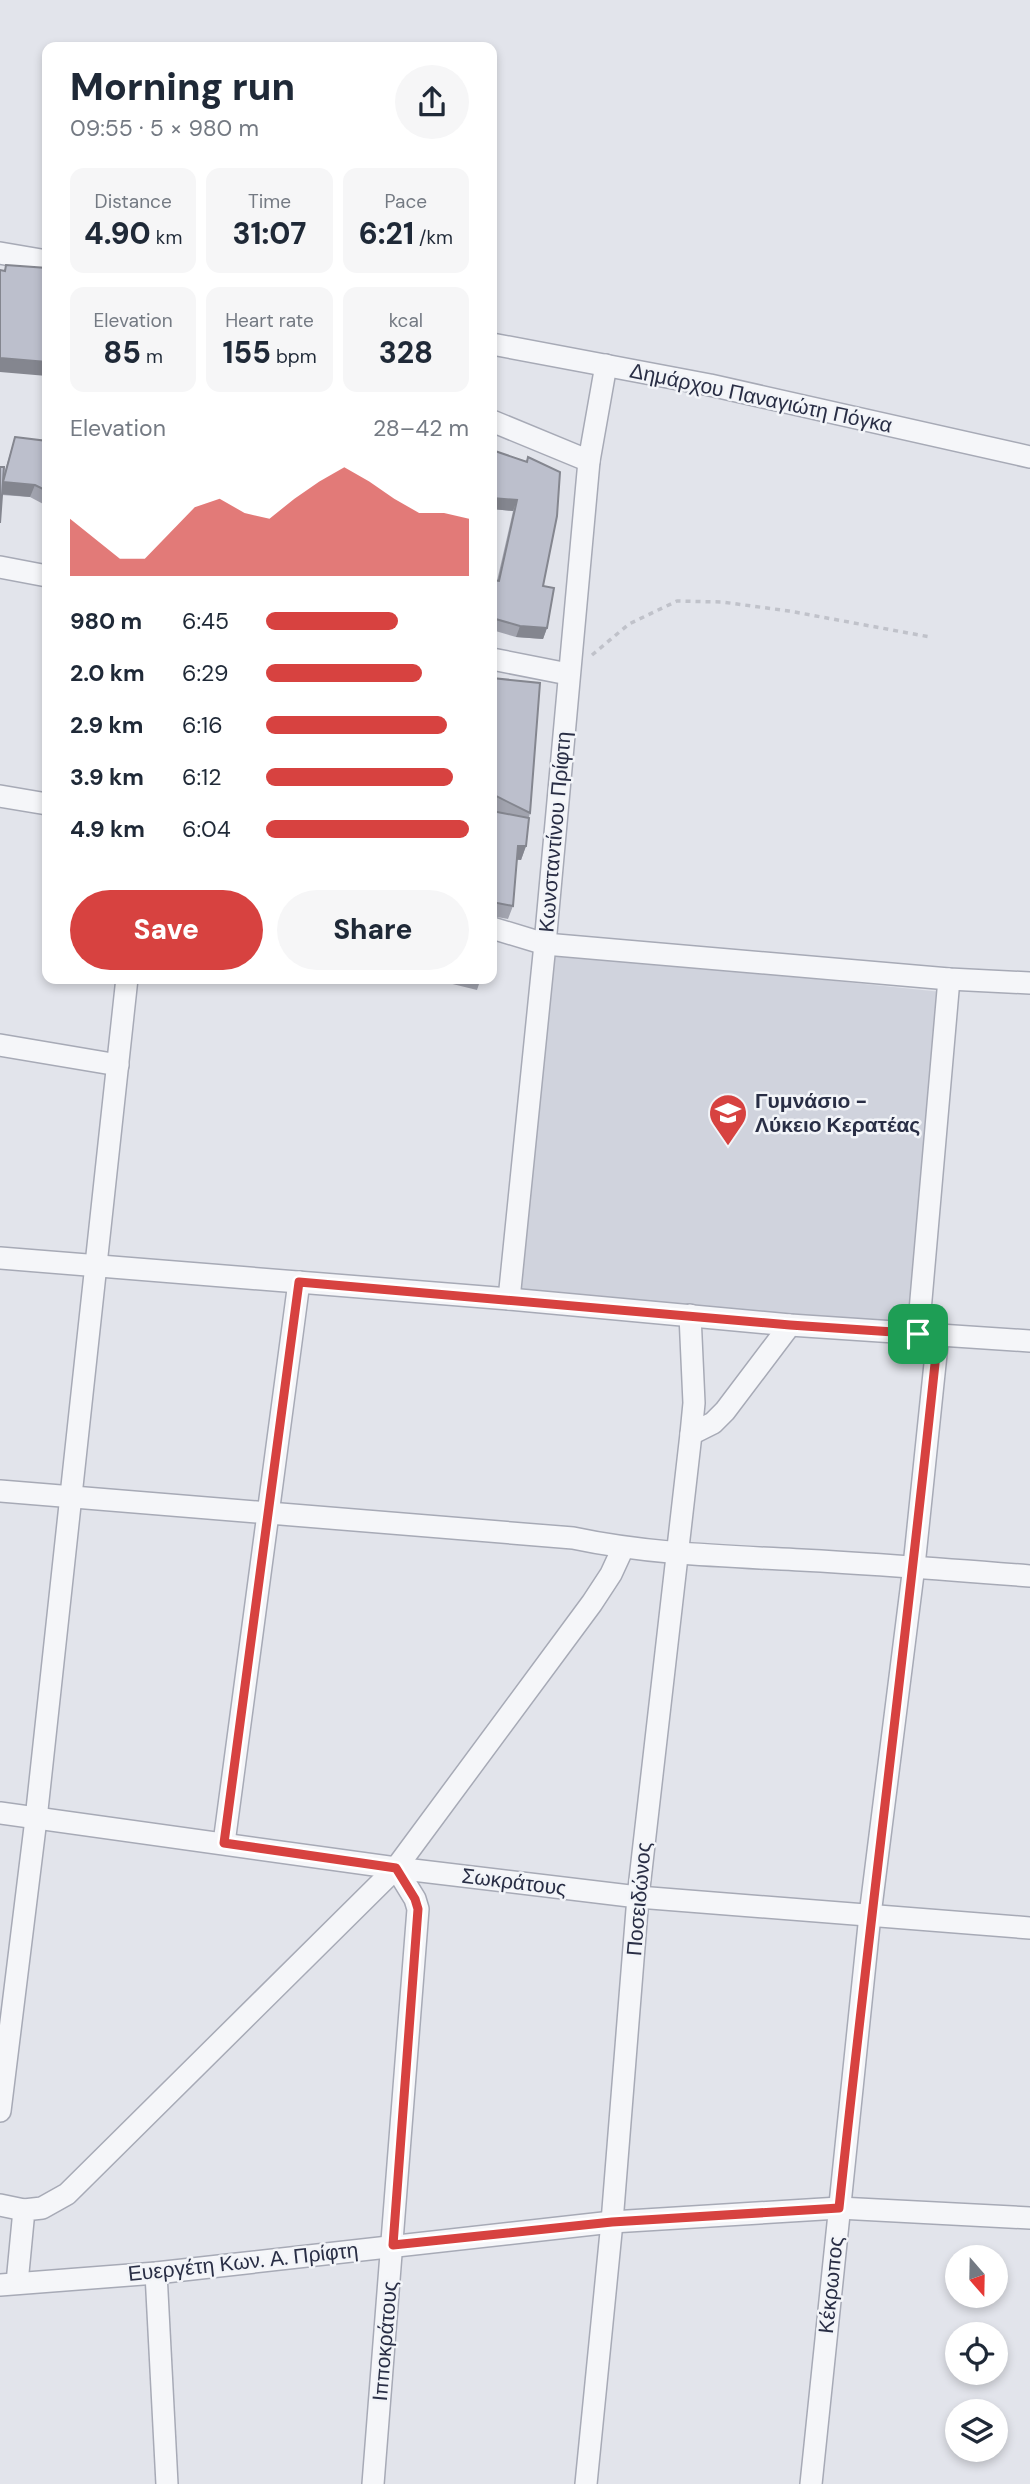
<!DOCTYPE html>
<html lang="en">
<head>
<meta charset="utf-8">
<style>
  :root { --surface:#fff; --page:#f6f6f7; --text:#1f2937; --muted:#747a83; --accent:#d74240 }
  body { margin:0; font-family:"DM Sans",sans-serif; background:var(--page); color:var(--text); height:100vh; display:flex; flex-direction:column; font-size:26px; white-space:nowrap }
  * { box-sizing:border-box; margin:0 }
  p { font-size:23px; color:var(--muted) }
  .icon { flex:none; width:38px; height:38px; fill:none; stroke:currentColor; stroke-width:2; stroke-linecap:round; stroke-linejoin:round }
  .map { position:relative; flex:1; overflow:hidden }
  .details { position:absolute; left:42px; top:42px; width:455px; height:942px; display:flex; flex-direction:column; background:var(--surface); border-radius:14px; box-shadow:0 4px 10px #0003 }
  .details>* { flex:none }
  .needle { width:46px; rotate:160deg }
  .buttons { position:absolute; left:945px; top:2245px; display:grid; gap:14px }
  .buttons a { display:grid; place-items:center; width:63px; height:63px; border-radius:50%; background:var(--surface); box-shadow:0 4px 10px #0003; font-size:35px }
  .pin { position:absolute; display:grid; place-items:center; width:60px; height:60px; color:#fff; margin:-30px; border-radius:14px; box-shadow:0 4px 10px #0006 }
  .round { display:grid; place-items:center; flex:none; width:74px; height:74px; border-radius:37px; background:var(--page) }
  .overview { display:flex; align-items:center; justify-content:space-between; height:119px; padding:0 28px }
  h1 { font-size:38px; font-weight:800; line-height:52px }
  .metrics { display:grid; grid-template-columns:repeat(3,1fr); gap:10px; height:119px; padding:7px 28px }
  .metrics div { display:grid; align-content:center; border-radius:14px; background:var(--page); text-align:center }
  .metrics b { font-size:30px; font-weight:800 }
  .metrics small { font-size:19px; font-weight:400 }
  .metrics p { font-size:19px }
  .chart { height:196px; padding:14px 28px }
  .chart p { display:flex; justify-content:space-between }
  .chart svg { width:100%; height:126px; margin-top:7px; fill:var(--accent); opacity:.7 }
  .action { display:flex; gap:14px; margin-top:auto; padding:14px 28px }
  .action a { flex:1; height:80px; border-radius:42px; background:var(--accent); color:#fff; font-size:28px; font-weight:800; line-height:80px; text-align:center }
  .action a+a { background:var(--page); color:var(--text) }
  ul { padding:0 28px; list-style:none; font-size:23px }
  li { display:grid; grid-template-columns:112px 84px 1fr; align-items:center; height:52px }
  li i { height:18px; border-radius:9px; background:var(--accent) }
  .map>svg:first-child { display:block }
</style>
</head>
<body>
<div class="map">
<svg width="1030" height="2484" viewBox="0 0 1030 2484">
  <rect width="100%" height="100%" fill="#e2e4eb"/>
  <!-- built -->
  <polygon fill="#d0d3dd" points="543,951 942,992 916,1331 513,1303"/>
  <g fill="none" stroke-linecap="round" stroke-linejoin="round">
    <defs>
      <g id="street">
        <polyline points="0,253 47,261"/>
        <polyline points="492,344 710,385 1030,457"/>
        <polyline points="492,421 589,461"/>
        <polyline points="0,567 47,576"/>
        <polyline points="492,659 568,674"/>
        <polyline points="0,796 47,804"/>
        <polyline points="492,928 545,944 949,979 1030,983"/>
        <polyline points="0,1045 118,1065"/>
        <polyline points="0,1258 509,1299 790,1325 1030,1341"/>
        <polyline points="509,1299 545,944 589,461 606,365"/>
        <polyline points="918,1334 949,979"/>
        <polyline points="691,1434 713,1423 725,1411 790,1325"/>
        <path d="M0,1491L573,1538C648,1554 724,1556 801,1560C877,1564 954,1570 1030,1576"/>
        <polyline points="0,1813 396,1868 638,1897 1030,1928"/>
        <polyline points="224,1843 299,1282"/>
        <polyline points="0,2111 36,1819 127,978"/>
        <polyline points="0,2205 24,2210"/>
        <polyline points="156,2273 167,2484"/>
        <polyline points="17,2283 24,2210 42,2208 67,2194 396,1868 592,1603 611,1574 623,1548"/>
        <polyline points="0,2285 156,2273 612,2222 839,2208 1030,2218"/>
        <polyline points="373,2484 418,1909 415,1899 396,1868"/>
        <polyline points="586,2484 612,2222 638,1897 691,1434 694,1403 690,1315"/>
        <polyline points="811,2484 870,1915 914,1566 938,1335"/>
      </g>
    </defs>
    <!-- street casing -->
    <use href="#street" stroke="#a7aab6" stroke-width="24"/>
    <!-- path -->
    <polyline stroke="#c0c2ca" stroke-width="3.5" stroke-dasharray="5 5" stroke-linecap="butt" points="592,655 629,624 677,601 722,602 789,611 930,637"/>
    <!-- street -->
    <use href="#street" stroke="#f5f6f9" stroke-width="21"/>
  </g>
  <!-- wall -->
  <g fill="#a2a4af">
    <polygon points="15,437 47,441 47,506 30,497 2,495 3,477"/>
    <polygon points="492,450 526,461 528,457 547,628 543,639 516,637 492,630 492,580 497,581 513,511 492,509"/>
    <polygon points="492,678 530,813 529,817 526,846 521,860 517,860 513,906 508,919 492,916"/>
    <polygon points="428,978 481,978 477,990"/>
  </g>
  <!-- shaded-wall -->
  <g fill="#84868f">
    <polygon points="0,358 47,362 47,376 0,372"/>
    <polygon points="3,482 35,485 30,497 0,494"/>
    <polygon points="492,498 517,500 513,511 492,509"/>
    <polygon points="520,626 547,628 543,639 516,637"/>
    <polygon points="518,846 526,846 521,860 513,859"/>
  </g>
  <!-- building -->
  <g fill="#bcbfcc" stroke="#84868f" stroke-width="2">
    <polygon points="6,265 47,268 47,362 0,358 0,270 5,271"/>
    <polygon points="15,437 47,441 47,491 35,485 3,482"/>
    <polygon points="492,450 527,462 528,457 560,472 557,516 543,586 554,588 547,628 520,626 492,618 492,580 499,581 517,500 492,498"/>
    <polygon points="0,467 4,467 0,523"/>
    <polygon points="492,678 540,683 530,813 492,794"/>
    <polygon points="492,811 529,818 526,846 518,846 513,906 492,902"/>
  </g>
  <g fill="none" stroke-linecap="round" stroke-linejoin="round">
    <defs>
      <path id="route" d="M299,1282L790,1325L938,1335C908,1626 870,1917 839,2208L612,2222L393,2245L418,1909L415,1899L396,1868L224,1843Z"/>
    </defs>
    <!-- route casing -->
    <use href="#route" stroke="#fff" stroke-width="14"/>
    <!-- route -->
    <use href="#route" stroke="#d74240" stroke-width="9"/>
  </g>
  <!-- icons -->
  <defs>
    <symbol id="school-pin" viewBox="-11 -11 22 30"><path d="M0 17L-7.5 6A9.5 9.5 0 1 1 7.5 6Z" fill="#d74240" stroke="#f2f4f8"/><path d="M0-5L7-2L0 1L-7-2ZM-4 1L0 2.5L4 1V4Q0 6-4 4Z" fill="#fff"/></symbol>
  </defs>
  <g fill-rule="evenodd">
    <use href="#school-pin" x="706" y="1091" width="44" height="60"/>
  </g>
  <g text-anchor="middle" stroke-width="5" stroke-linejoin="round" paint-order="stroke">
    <!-- street labels -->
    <g font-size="21" fill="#292e45" stroke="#f2f4f8">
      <text transform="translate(761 398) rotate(12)" y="7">Δημάρχου Παναγιώτη Πόγκα</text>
      <text transform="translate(555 832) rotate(-85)" y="7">Κωνσταντίνου Πρίφτη</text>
      <text transform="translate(514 1882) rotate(7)" y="7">Σωκράτους</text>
      <text transform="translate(639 1899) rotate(-85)" y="7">Ποσειδώνος</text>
      <text transform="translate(243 2262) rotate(-6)" y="7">Ευεργέτη Κων. Α. Πρίφτη</text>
      <text transform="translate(831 2285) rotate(-84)" y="7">Κέκρωπος</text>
      <text transform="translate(385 2341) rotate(-85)" y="7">Ιπποκράτους</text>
    </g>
    <!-- poi labels -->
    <g font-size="21" font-weight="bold" fill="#292e45" stroke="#f2f4f8" text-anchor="start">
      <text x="755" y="1108">Γυμνάσιο -<tspan x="755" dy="24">Λύκειο Κερατέας</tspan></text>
    </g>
  </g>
</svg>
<div class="buttons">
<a><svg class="needle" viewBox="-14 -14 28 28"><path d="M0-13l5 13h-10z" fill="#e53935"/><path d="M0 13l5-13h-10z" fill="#747a83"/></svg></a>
<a><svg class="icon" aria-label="locate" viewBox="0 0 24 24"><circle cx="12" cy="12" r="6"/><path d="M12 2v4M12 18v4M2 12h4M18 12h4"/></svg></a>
<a><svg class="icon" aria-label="layers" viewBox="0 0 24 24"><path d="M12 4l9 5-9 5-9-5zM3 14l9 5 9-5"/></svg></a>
</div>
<div class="pin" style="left:918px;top:1334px;background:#1e9e55"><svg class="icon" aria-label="arrive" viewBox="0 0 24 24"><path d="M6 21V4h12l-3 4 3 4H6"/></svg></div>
<section class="details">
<div class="overview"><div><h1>Morning run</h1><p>09:55 · 5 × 980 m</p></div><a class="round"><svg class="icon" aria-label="share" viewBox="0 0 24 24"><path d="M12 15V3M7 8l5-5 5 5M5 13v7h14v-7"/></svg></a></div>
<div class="metrics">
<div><p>Distance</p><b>4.90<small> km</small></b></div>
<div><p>Time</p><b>31:07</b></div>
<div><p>Pace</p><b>6:21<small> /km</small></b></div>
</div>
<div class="metrics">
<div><p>Elevation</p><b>85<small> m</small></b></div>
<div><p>Heart rate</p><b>155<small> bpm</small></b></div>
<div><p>kcal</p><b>328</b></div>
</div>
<div class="chart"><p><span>Elevation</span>28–42 m</p>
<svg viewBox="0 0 160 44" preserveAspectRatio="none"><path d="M0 44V24L10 31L20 38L30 38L40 29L50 20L60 17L70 22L80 24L90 17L100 11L110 6L120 11L130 17L140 22L150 22L160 24V44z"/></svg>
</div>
<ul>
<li><b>980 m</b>6:45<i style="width:65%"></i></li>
<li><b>2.0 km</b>6:29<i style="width:77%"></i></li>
<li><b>2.9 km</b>6:16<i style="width:89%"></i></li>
<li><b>3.9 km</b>6:12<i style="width:92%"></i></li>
<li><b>4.9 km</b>6:04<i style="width:100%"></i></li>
</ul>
<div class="action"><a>Save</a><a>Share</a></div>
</section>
</div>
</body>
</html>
